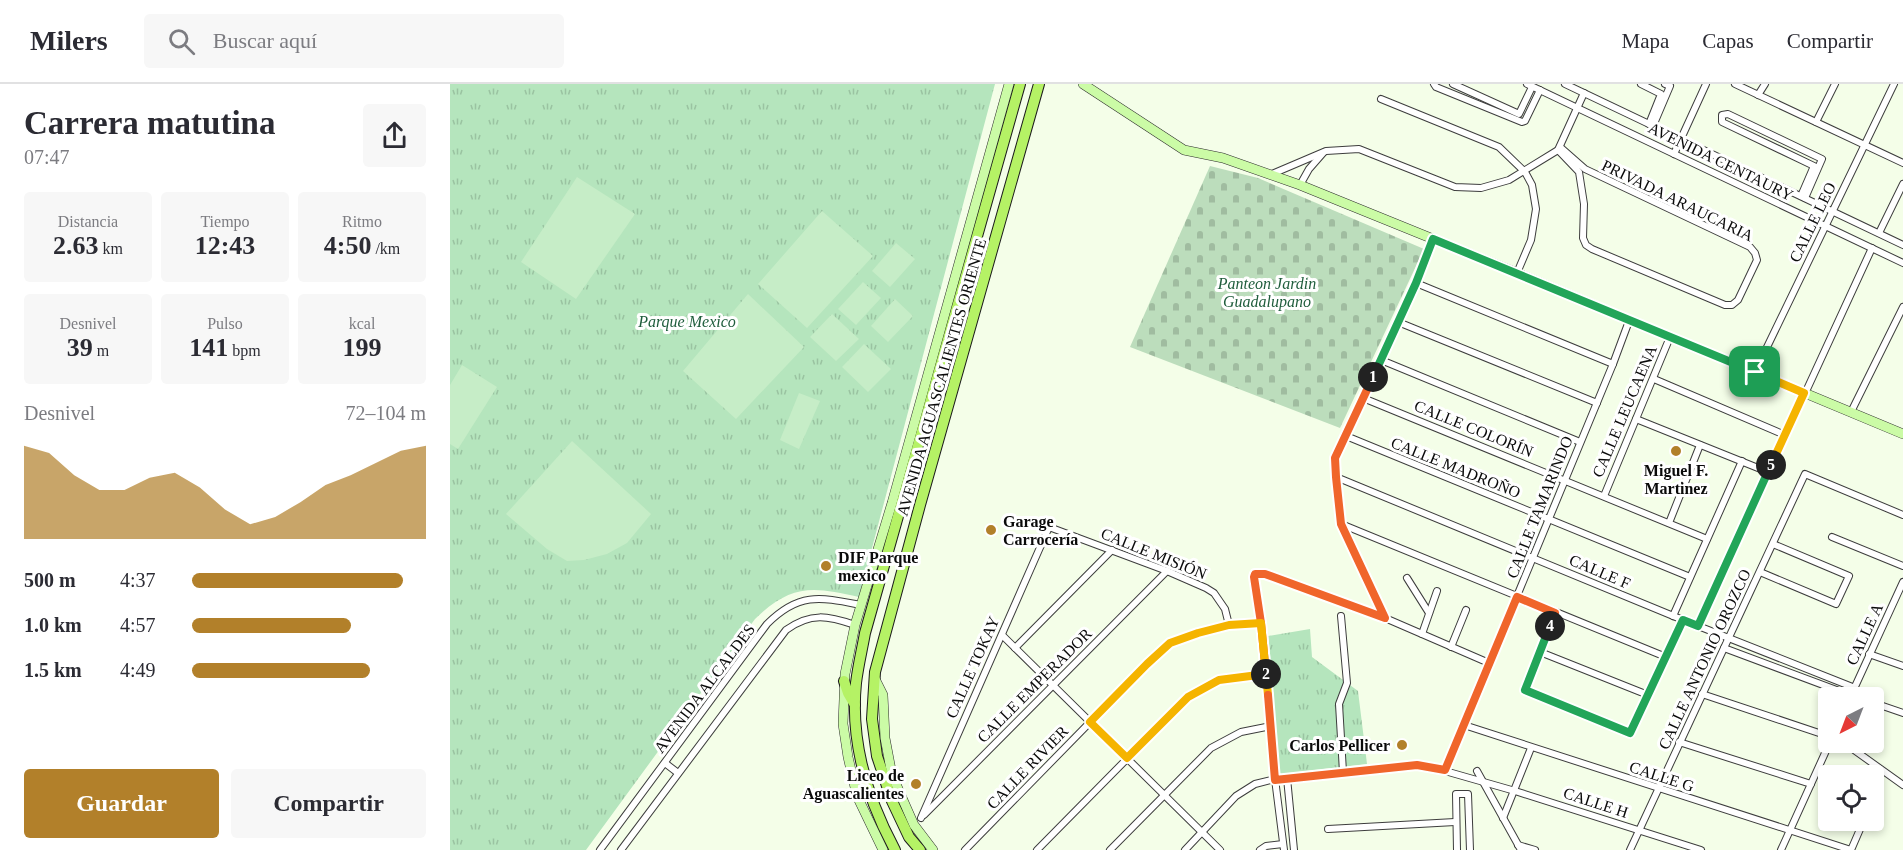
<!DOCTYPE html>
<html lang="es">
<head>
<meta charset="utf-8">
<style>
  :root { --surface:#fff; --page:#f7f7f7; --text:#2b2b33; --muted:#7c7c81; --line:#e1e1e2; --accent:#b2802a }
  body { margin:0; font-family:"Times New Roman",serif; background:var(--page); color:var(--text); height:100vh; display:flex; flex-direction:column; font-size:22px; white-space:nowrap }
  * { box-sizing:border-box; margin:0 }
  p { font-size:20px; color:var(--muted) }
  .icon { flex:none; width:33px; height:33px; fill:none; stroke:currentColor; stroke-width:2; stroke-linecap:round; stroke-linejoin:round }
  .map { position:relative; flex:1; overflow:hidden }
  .drawer { display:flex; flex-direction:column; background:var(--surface); width:450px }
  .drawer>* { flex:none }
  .needle { width:39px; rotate:222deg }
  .buttons { position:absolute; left:1368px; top:603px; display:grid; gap:12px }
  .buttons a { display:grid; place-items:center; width:66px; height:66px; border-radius:6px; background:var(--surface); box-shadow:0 3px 9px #0003; font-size:30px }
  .pin { position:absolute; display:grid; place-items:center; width:51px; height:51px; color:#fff; margin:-26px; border-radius:12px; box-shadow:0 3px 9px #0006 }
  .km { position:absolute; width:30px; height:30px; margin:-15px; border-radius:50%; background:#222; color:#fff; font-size:16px; line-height:30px; text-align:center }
  .round { display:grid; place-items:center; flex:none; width:63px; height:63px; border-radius:6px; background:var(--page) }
  .overview { display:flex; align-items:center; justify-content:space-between; height:102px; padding:0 24px }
  h1 { font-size:33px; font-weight:700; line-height:45px }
  .stats { display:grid; grid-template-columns:repeat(3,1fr); gap:9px; height:102px; padding:6px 24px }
  .stats div { display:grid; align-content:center; border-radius:6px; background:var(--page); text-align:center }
  .stats b { font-size:26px; font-weight:700 }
  .stats small { font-size:16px; font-weight:400 }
  .stats p { font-size:16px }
  .chart { height:168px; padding:12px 24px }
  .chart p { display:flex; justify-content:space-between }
  .chart svg { width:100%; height:108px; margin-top:6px; fill:var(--accent); opacity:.7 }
  .button { display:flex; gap:12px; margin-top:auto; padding:12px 24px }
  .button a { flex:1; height:69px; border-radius:6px; background:var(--accent); color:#fff; font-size:24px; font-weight:700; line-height:69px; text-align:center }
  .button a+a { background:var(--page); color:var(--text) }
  ul { padding:0 24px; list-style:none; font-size:20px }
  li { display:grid; grid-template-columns:96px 72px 1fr; align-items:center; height:45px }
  li i { height:15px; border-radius:8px; background:var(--accent) }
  header { display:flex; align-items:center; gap:36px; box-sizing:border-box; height:84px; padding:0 30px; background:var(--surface); border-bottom:2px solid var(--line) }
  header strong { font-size:28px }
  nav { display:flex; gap:33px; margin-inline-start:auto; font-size:21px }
  .search { width:420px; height:54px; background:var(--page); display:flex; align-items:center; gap:15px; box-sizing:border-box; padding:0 21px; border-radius:6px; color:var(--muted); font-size:22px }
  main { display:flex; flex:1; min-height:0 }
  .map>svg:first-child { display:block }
</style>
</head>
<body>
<header>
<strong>Milers</strong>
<div class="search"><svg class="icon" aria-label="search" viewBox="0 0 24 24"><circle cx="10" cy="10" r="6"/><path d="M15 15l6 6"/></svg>Buscar aquí</div>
<nav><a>Mapa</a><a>Capas</a><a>Compartir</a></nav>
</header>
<main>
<section class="drawer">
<div class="overview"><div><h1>Carrera matutina</h1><p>07:47</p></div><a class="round"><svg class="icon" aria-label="share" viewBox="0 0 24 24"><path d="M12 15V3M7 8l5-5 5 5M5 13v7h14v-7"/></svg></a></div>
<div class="stats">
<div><p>Distancia</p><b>2.63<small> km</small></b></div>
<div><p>Tiempo</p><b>12:43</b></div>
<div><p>Ritmo</p><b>4:50<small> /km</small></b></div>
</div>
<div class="stats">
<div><p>Desnivel</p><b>39<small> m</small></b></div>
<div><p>Pulso</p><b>141<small> bpm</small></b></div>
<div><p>kcal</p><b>199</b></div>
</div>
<div class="chart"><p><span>Desnivel</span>72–104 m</p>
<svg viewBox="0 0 160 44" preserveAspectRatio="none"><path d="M0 44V6L10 9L20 18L30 24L40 24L50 19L60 17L70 23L80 32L90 38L100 35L110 29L120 22L130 18L140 13L150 8L160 6V44z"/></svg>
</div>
<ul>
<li><b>500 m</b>4:37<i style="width:90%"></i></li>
<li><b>1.0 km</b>4:57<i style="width:68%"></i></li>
<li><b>1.5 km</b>4:49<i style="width:76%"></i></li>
</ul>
<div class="button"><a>Guardar</a><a>Compartir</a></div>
</section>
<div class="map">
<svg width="1453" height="766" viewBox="0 0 1453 766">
  <defs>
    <pattern id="cemetery-stones" width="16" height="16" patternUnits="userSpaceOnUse" patternTransform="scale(1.5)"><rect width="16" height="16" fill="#bcddbc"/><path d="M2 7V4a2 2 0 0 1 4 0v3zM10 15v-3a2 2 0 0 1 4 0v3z" fill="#a0bca0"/></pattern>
    <pattern id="park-tufts" width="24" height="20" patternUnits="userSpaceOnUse" patternTransform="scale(1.5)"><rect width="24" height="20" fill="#b5e5bd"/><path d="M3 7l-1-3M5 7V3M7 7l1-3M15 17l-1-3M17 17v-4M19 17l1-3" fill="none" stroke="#9ac3a1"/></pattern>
  </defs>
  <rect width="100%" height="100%" fill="#f4fee8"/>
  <!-- cemetery -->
  <polygon fill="url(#cemetery-stones)" points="760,82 808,94 974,165 890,344 680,263"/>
  <!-- park -->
  <g fill="url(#park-tufts)">
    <path d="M0,0H545L409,513C362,502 341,500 305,535L136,766H0Z"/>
    <polygon points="860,545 862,573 908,607 917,680 830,690 818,552"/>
  </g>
  <!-- pitch -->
  <g fill="#c6edc7">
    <polygon points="127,93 185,130 126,215 71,178"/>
    <polygon points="372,127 423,172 357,244 308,200"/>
    <polygon points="446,159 465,175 440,203 422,187"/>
    <polygon points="413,198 431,214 406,241 388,225"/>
    <polygon points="298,210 354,263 286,335 233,287"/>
    <polygon points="445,215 463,232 438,258 421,242"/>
    <polygon points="382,230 409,255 386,277 360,253"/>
    <polygon points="414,260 441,285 418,308 392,283"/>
    <polygon points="12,281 47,303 8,365 0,360 0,301"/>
    <polygon points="349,309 370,317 349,365 330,356"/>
    <polygon points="122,357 201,430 177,459 157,470 134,476 117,477 97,465 56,430"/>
  </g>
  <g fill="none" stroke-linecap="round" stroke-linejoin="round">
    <defs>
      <g id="street">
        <polyline points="984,0 986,3 1072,38 1075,37 1090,6"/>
        <polyline points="1003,0 1069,30 1082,3"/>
        <polyline points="1077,0 1453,179"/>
        <polyline points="1115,0 1453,161"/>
        <polyline points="1191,0 1211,10 1199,40"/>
        <polyline points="1285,0 1453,79"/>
        <polyline points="1308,11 1315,0"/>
        <polyline points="931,15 1049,63 1075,88 1082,101 1086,125 1081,156 1067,189"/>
        <polyline points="1366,38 1385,0"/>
        <polyline points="1203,42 1220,2 1215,0"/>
        <polyline points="1108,66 1129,88 1134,120 1133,154 1136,161 1142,165 1275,221 1282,221 1288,216 1307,176 1305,169 1300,163 1135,85 1110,63"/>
        <polyline points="1224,70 1256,0"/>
        <polyline points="822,90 876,67 909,65 1005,103 1031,104 1059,96 1108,66 1134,9"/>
        <polyline points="850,101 859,85 873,69"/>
        <polyline points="1351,112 1364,82 1272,38 1272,31 1278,30 1372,75 1355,114"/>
        <polyline points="1429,149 1453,100"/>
        <polyline points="966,199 1163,280"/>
        <polyline points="948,238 1147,319"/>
        <polyline points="931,276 1130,358"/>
        <polyline points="1305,288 1444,0"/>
        <polyline points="1204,295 1335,351"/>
        <polyline points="913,314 1257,455"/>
        <polyline points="1401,328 1453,223"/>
        <polyline points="1186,335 1318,388"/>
        <polyline points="896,352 1240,493"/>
        <polyline points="886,393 1233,536 1405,604"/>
        <polyline points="1154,412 1220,253"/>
        <polyline points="1219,439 1250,361"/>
        <polyline points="891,440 1216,573"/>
        <polyline points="1382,453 1453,482"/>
        <polyline points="1310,488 1386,520 1399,492 1323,460"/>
        <polyline points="957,494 979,529"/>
        <polyline points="1105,529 1075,606 1180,649 1233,536"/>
        <polyline points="891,532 897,599 889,620 893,688"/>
        <polyline points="1223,532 1292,377"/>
        <polyline points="935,534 891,440 885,374 966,199 983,155"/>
        <polyline points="1248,542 1422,164"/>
        <polyline points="972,550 987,507"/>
        <polyline points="552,551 770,766"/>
        <polyline points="1001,563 1016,526"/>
        <polyline points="565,564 662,466"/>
        <polyline points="1274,564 1408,614"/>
        <polyline points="1090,568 1198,611"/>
        <polyline points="1419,570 1453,582"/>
        <polyline points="1403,607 1453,498"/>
        <polyline points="1252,610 1378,652"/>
        <polyline points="1424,619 1453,629"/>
        <polyline points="1014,641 1401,766"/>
        <polyline points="1229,658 1361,700"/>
        <polyline points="1393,658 1453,701"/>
        <polyline points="215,679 228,689"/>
        <polyline points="995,686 1163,280 1179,237"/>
        <polyline points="1027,687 1071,766"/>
        <polyline points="837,694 844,766"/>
        <polyline points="474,731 717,487"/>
        <polyline points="471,734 599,443 717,487 756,504 764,509 775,525 779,541"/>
        <polyline points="1053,734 1081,664"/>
        <polyline points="878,745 1005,738"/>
        <polyline points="1068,761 1085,766"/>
        <path d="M150,766L317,540C349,508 370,513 411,521"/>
        <path d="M171,766L336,546C361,528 378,532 405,541"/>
        <path d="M515,766L697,580C705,573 713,563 722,558C750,544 781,541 811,539"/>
        <polyline points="587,766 738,613 769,596 816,590"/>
        <polyline points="660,766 761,664 791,648 821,642"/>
        <polyline points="735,766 786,712 805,700 825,695 967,681 981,683 1065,707 1251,766"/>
        <polyline points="810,766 816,762 833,760"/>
        <polyline points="834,766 825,695 811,539 804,493 805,490 815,490 935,534 1039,579"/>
        <polyline points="1007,766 1006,710 1018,710 1020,766"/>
        <polyline points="1180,766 1355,390 1453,431"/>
        <polyline points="1331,766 1380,658"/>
        <polyline points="1401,766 1414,736"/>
      </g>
      <g id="secondary">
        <polyline points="633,0 734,66 773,74 850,101 1067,189 1453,350"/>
        <polyline points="425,595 433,611 435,654 442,691 464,741 483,766"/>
        <polyline points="433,766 407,712 398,673 393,640 395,590 405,541 442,419 559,0"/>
      </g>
      <g id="primary">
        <polyline points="394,597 398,609 405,621"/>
        <path d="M445,766C417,714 400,659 406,599C408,582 412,566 415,549L570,0"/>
        <polyline points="470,766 459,753 442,717 427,672 422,635 425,588 470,421 589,0"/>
      </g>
    </defs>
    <!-- street casing -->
    <use href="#street" stroke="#3d3d3d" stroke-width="8"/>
    <!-- secondary casing -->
    <use href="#secondary" stroke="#2c2c2c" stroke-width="10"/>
    <!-- primary casing -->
    <use href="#primary" stroke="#1b1b1b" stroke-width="12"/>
    <!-- street -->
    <use href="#street" stroke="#fff" stroke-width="6"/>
    <!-- secondary -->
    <use href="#secondary" stroke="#cbfba6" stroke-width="9"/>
    <!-- primary -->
    <use href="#primary" stroke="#b5f265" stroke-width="10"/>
  </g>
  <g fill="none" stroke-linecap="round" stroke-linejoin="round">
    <defs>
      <polyline id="split-1" points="923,293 966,199 983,155 1305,288"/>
      <polyline id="split-2" points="816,590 811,539 804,493 805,490 815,490 935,534 891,440 886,393 885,374 923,293"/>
      <polyline id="split-3" points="816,590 769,596 738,613 677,674 640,638 697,580 720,559 748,549 779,541 811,539 818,611"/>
      <polyline id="split-4" points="818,611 825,696 967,681 995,686 1067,513 1105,529 1100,542"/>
      <polyline id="split-5" points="1100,542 1075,606 1180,649 1233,536 1248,542 1321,381"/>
      <polyline id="split-6" points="1305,288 1354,309 1321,381"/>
    </defs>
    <!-- split-1 casing -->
    <use href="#split-1" stroke="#fff" stroke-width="12"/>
    <!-- split-2 casing -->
    <use href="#split-2" stroke="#fff" stroke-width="12"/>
    <!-- split-3 casing -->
    <use href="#split-3" stroke="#fff" stroke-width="12"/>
    <!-- split-4 casing -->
    <use href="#split-4" stroke="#fff" stroke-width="12"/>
    <!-- split-5 casing -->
    <use href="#split-5" stroke="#fff" stroke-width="12"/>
    <!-- split-6 casing -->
    <use href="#split-6" stroke="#fff" stroke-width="12"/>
    <!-- split-1 -->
    <use href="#split-1" stroke="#22a559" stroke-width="8"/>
    <!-- split-2 -->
    <use href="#split-2" stroke="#f0652b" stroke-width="8"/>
    <!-- split-3 -->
    <use href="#split-3" stroke="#f5b400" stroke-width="8"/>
    <!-- split-4 -->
    <use href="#split-4" stroke="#f0652b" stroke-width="8"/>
    <!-- split-5 -->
    <use href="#split-5" stroke="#22a559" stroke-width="8"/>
    <!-- split-6 -->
    <use href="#split-6" stroke="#f5b400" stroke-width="8"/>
  </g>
  <!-- markers -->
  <g fill="#b2802a" stroke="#fff" stroke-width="2">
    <circle cx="1226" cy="367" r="6"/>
    <circle cx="541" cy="446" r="6"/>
    <circle cx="376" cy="482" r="6"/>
    <circle cx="952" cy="661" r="6"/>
    <circle cx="466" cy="700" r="6"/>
  </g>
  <g text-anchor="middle" stroke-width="6" stroke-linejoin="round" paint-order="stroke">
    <!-- street labels -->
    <g font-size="16" fill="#0a0a0a" stroke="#fff">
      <text transform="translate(1271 77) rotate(26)" y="6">AVENIDA CENTAURY</text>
      <text transform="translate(1228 116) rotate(26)" y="6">PRIVADA ARAUCARIA</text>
      <text transform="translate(1362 138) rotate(-64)" y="6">CALLE LEO</text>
      <text transform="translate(491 293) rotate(-74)" y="6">AVENIDA AGUASCALIENTES ORIENTE</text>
      <text transform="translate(1174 327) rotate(-67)" y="6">CALLE LEUCAENA</text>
      <text transform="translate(1024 344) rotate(22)" y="6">CALLE COLORÍN</text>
      <text transform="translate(1006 383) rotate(22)" y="6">CALLE MADROÑO</text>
      <text transform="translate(1089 423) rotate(-68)" y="6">CALLE TAMARINDO</text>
      <text transform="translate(704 469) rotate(22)" y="6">CALLE MISIÓN</text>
      <text transform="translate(1150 487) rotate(23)" y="6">CALLE F</text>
      <text transform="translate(1414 550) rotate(-65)" y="6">CALLE A</text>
      <text transform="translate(1254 575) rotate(-65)" y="6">CALLE ANTONIO OROZCO</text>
      <text transform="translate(522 583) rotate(-66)" y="6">CALLE TOKAY</text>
      <text transform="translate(584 601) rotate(-45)" y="6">CALLE EMPERADOR</text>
      <text transform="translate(254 604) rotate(-53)" y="6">AVENIDA ALCALDES</text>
      <text transform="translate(577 683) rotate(-46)" y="6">CALLE RIVIER</text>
      <text transform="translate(1212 692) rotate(18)" y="6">CALLE G</text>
      <text transform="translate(1146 718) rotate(18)" y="6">CALLE H</text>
    </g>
    <!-- park labels -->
    <g font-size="16" font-style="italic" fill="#1f5d3c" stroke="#fff">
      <text x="817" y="205">Panteon Jardin<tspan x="817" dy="18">Guadalupano</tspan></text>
      <text x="237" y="243">Parque Mexico</text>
    </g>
    <!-- poi labels -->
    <g font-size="16" font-weight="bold" fill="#0a0a0a" stroke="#fff" text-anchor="start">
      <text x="1226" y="392" text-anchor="middle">Miguel F.<tspan x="1226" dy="18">Martinez</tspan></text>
      <text x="553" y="443">Garage<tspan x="553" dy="18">Carrocería</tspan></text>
      <text x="388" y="479">DIF Parque<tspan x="388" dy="18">mexico</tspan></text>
      <text x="940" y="667" text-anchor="end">Carlos Pellicer</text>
      <text x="454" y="697" text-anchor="end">Liceo de<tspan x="454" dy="18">Aguascalientes</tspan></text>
    </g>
  </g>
</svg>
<div class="buttons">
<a><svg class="needle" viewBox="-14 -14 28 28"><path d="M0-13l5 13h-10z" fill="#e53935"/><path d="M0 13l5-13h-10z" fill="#7c7c81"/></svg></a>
<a><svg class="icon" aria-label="locate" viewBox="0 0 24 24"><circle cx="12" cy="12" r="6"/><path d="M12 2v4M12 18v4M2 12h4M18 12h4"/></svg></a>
</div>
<div class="pin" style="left:1305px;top:288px;background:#1e9e55"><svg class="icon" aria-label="arrive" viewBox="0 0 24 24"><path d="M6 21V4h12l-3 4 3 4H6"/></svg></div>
<b class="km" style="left:923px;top:293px">1</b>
<b class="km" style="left:816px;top:590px">2</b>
<b class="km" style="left:1100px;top:542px">4</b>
<b class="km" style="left:1321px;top:381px">5</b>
</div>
</main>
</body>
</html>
